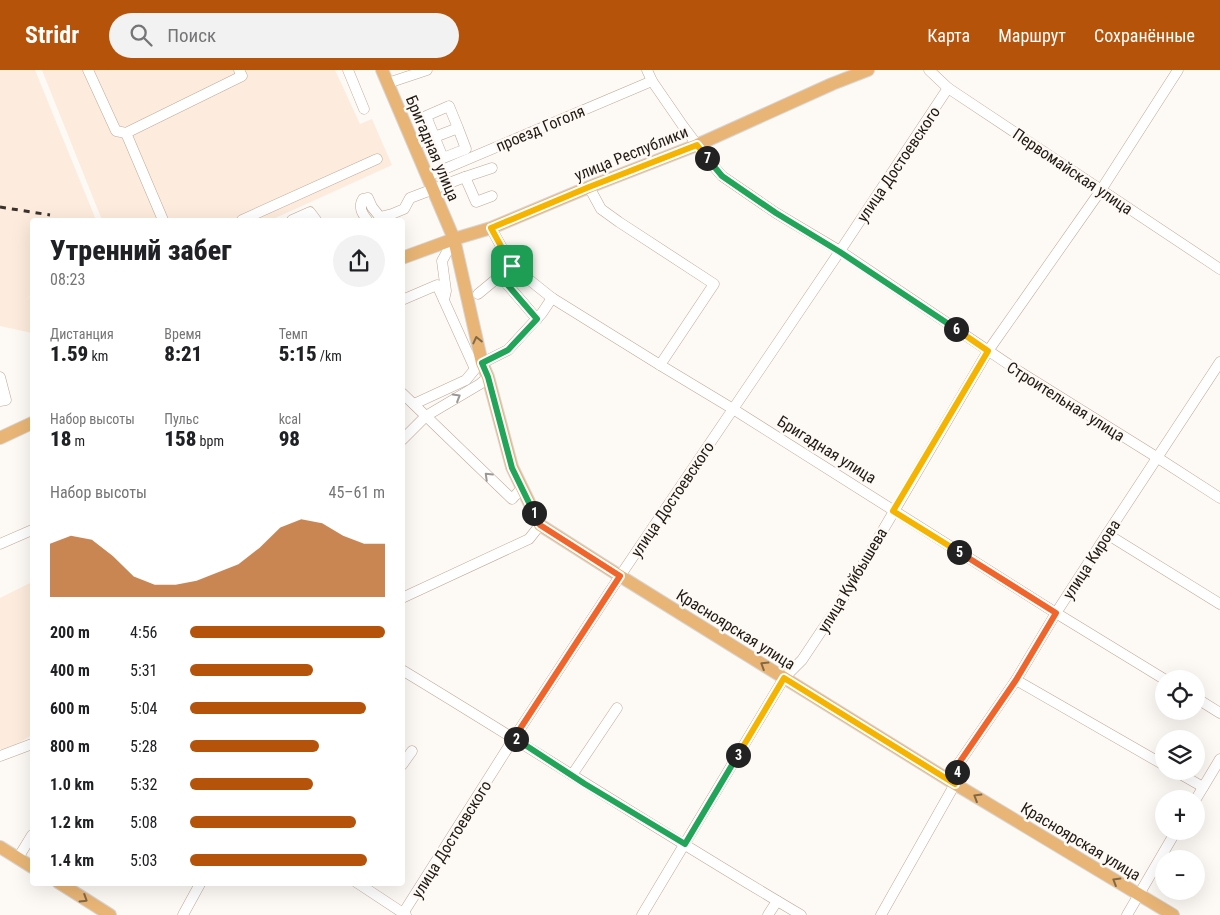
<!DOCTYPE html>
<html lang="ru">
<head>
<meta charset="utf-8">
<style>
  :root { --surface:#fff; --page:#f2f2f2; --text:#202124; --muted:#757577; --accent:#b45309 }
  body { margin:0; font-family:"Roboto Condensed",sans-serif; background:var(--page); color:var(--text); height:100vh; display:flex; flex-direction:column; font-size:19px; white-space:nowrap }
  * { box-sizing:border-box; margin:0 }
  p { font-size:16px; color:var(--muted) }
  .icon { flex:none; width:28px; height:28px; fill:none; stroke:currentColor; stroke-width:2; stroke-linecap:round; stroke-linejoin:round }
  .map { position:relative; flex:1; overflow:hidden }
  .panel { position:absolute; left:30px; top:148px; width:375px; height:668px; display:flex; flex-direction:column; background:var(--surface); border-radius:5px; box-shadow:0 5px 20px #0002 }
  .panel>* { flex:none }
  .fabs { position:absolute; left:1155px; top:600px; display:grid; gap:10px }
  .fabs a { display:grid; place-items:center; width:50px; height:50px; border-radius:50%; background:var(--surface); box-shadow:0 5px 20px #0002; font-size:25px }
  .pin { position:absolute; display:grid; place-items:center; width:42px; height:42px; color:#fff; margin:-21px; border-radius:10px; box-shadow:0 2px 8px #0006 }
  .km { position:absolute; width:25px; height:25px; margin:-12px; border-radius:50%; background:#222; color:#fff; font-size:14px; line-height:25px; text-align:center }
  .round { display:grid; place-items:center; flex:none; width:52px; height:52px; border-radius:26px; background:var(--page) }
  .summary { display:flex; align-items:center; justify-content:space-between; height:85px; padding:0 20px }
  h1 { font-size:28px; font-weight:800; line-height:38px }
  .metrics { display:grid; grid-template-columns:repeat(3,1fr); gap:8px; height:85px; padding:5px 20px }
  .metrics div { display:grid; align-content:center }
  .metrics b { font-size:21px; font-weight:800 }
  .metrics small { font-size:14px; font-weight:400 }
  .metrics p { font-size:14px }
  .chart { height:140px; padding:10px 20px }
  .chart p { display:flex; justify-content:space-between }
  .chart svg { width:100%; height:90px; margin-top:5px; fill:var(--accent); opacity:.7 }
  ul { padding:0 20px; list-style:none; font-size:16px }
  li { display:grid; grid-template-columns:80px 60px 1fr; align-items:center; height:38px }
  li i { height:12px; border-radius:6px; background:var(--accent) }
  header { display:flex; align-items:center; gap:30px; box-sizing:border-box; height:70px; padding:0 25px; background:var(--accent); color:#fff }
  header strong { font-size:24px }
  nav { display:flex; gap:28px; margin-inline-start:auto; font-size:18px }
  .search { width:350px; height:45px; background:var(--page); display:flex; align-items:center; gap:12px; box-sizing:border-box; padding:0 18px; border-radius:28px; color:var(--muted); font-size:19px }
  .map>svg:first-child { display:block }
</style>
</head>
<body>
<header>
<strong>Stridr</strong>
<div class="search"><svg class="icon" aria-label="search" viewBox="0 0 24 24"><circle cx="10" cy="10" r="6"/><path d="M15 15l6 6"/></svg>Поиск</div>
<nav><a>Карта</a><a>Маршрут</a><a>Сохранённые</a></nav>
</header>
<div class="map">
<svg width="1220" height="845" viewBox="0 0 1220 845">
  <rect width="100%" height="100%" fill="#fdf9f5"/>
  <!-- built -->
  <g fill="#fdecdd">
    <polygon points="0,0 35,0 96,150 32,150 32,223 26,230 32,224 32,263 0,256"/>
    <polygon points="42,0 335,0 360,54 372,49 392,95 271,150 102,150"/>
    <polygon points="32,512 32,665 12,677 2,680 0,679 0,528"/>
  </g>
  <g fill="none" stroke-linecap="round" stroke-linejoin="round">
    <defs>
      <g id="minor">
        <polyline points="88,0 116,61 126,63 242,6 239,0"/>
        <polyline points="348,0 364,39"/>
        <polyline points="647,0 652,11 683,56 710,92 722,106 776,143 840,181 1020,302 1158,388 1220,428"/>
        <polyline points="929,0 948,18 1220,199"/>
        <polyline points="388,13 427,0"/>
        <polyline points="126,63 163,150"/>
        <polyline points="414,75 458,58 449,36 426,46 443,88 466,79 458,58"/>
        <polyline points="428,106 652,11"/>
        <polyline points="465,107 492,98"/>
        <polyline points="589,117 601,139 619,152 714,214 660,295"/>
        <polyline points="242,150 377,89"/>
        <polyline points="292,150 310,142 316,150"/>
        <path d="M367,150C362,143 358,137 363,129L368,128L372,137L380,147L392,144L404,139L410,128L465,107L476,132L492,126"/>
        <polyline points="491,158 512,196 552,228 660,295 733,339 1056,543 1164,609"/>
        <polyline points="500,206 537,249"/>
        <polyline points="478,224 512,196"/>
        <polyline points="402,230 437,215 475,299 466,310 414,334"/>
        <polyline points="444,230 446,221 442,191 454,169"/>
        <polyline points="482,293 508,280 542,243 552,228"/>
        <polyline points="0,307 6,330 0,331"/>
        <polyline points="402,323 512,429 522,418"/>
        <polyline points="402,370 426,346 480,314 488,307"/>
        <polyline points="1107,464 1220,534"/>
        <polyline points="0,474 32,460"/>
        <polyline points="402,528 529,469 540,455"/>
        <path d="M402,600C536,681 667,766 801,845"/>
        <polyline points="1016,610 1164,695"/>
        <polyline points="1196,628 1220,643"/>
        <polyline points="0,686 32,674"/>
        <polyline points="402,695 412,681"/>
        <polyline points="1175,701 1203,717"/>
        <polyline points="572,705 617,638"/>
        <polyline points="1196,729 1220,689"/>
        <polyline points="18,788 32,765"/>
        <polyline points="356,812 406,845"/>
        <polyline points="183,845 201,812"/>
        <polyline points="402,845 514,668 620,506 840,181 948,18"/>
        <polyline points="642,845 784,608 802,590 842,530 988,281 1101,120 1178,0"/>
        <polyline points="768,845 777,831"/>
        <polyline points="881,845 955,714 959,693 1016,610 1056,543 1107,464 1220,292"/>
        <polyline points="1127,845 1176,761"/>
      </g>
      <g id="major">
        <polyline points="382,0 454,169 482,293 488,307 512,397 540,455 620,506 955,714 1173,845"/>
        <polyline points="402,188 454,169 491,158 589,117 697,75 832,14 868,0"/>
        <polyline points="0,368 32,353"/>
        <polyline points="0,777 32,797"/>
        <polyline points="58,812 110,845"/>
      </g>
    </defs>
    <!-- minor casing -->
    <use href="#minor" stroke="#bea996" stroke-width="11"/>
    <!-- major casing -->
    <use href="#major" stroke="#d7d6d5" stroke-width="14"/>
    <!-- minor -->
    <use href="#minor" stroke="#fff" stroke-width="10"/>
    <!-- major -->
    <use href="#major" stroke="#e8b576" stroke-width="12"/>
    <!-- rail -->
    <polyline stroke="#39332c" stroke-width="3" stroke-dasharray="6 6" stroke-linecap="butt" points="0,137 50,145"/>
  </g>
  <!-- one-way arrows -->
  <defs><path id="oneway-chevron" d="M-2-3.5L2.5 0L-2 3.5" fill="none" stroke-width="1.6" stroke-linecap="round" stroke-linejoin="round" transform="scale(1.25)"/></defs>
  <g stroke="#846844">
    <use href="#oneway-chevron" transform="translate(477 270) rotate(-103)"/>
    <use href="#oneway-chevron" transform="translate(764 595) rotate(-148)"/>
    <use href="#oneway-chevron" transform="translate(977 727) rotate(-149)"/>
    <use href="#oneway-chevron" transform="translate(1116 811) rotate(-149)"/>
    <use href="#oneway-chevron" transform="translate(84 829) rotate(32)"/>
  </g>
  <g stroke="#9b9895">
    <use href="#oneway-chevron" transform="translate(457 327) rotate(-31)"/>
    <use href="#oneway-chevron" transform="translate(488 406) rotate(-136)"/>
  </g>
  <g fill="none" stroke-linecap="round" stroke-linejoin="round">
    <defs>
      <polyline id="split-1" points="512,196 500,206 537,249 508,280 482,293 488,307 512,398 534,443"/>
      <polyline id="split-2" points="516,669 514,668 620,506 540,455 534,443"/>
      <polyline id="split-3" points="516,669 585,714 685,774 738,685"/>
      <polyline id="split-4" points="738,685 784,608 955,714 957,702"/>
      <polyline id="split-5" points="957,702 959,693 1016,610 1056,543 959,482"/>
      <polyline id="split-6" points="956,259 988,281 893,441 959,482"/>
      <polyline id="split-7" points="707,88 722,106 776,143 840,182 956,259"/>
      <polyline id="split-8" points="512,196 491,158 589,117 697,75 707,88"/>
    </defs>
    <!-- split-1 casing -->
    <use href="#split-1" stroke="#fff" stroke-width="10"/>
    <!-- split-2 casing -->
    <use href="#split-2" stroke="#fff" stroke-width="10"/>
    <!-- split-3 casing -->
    <use href="#split-3" stroke="#fff" stroke-width="10"/>
    <!-- split-4 casing -->
    <use href="#split-4" stroke="#fff" stroke-width="10"/>
    <!-- split-5 casing -->
    <use href="#split-5" stroke="#fff" stroke-width="10"/>
    <!-- split-6 casing -->
    <use href="#split-6" stroke="#fff" stroke-width="10"/>
    <!-- split-7 casing -->
    <use href="#split-7" stroke="#fff" stroke-width="10"/>
    <!-- split-8 casing -->
    <use href="#split-8" stroke="#fff" stroke-width="10"/>
    <!-- split-1 -->
    <use href="#split-1" stroke="#22a559" stroke-width="6"/>
    <!-- split-2 -->
    <use href="#split-2" stroke="#f0652b" stroke-width="6"/>
    <!-- split-3 -->
    <use href="#split-3" stroke="#22a559" stroke-width="6"/>
    <!-- split-4 -->
    <use href="#split-4" stroke="#f5b400" stroke-width="6"/>
    <!-- split-5 -->
    <use href="#split-5" stroke="#f0652b" stroke-width="6"/>
    <!-- split-6 -->
    <use href="#split-6" stroke="#f5b400" stroke-width="6"/>
    <!-- split-7 -->
    <use href="#split-7" stroke="#22a559" stroke-width="6"/>
    <!-- split-8 -->
    <use href="#split-8" stroke="#f5b400" stroke-width="6"/>
  </g>
  <g text-anchor="middle" stroke-width="5" stroke-linejoin="round" paint-order="stroke">
    <!-- street labels -->
    <g font-size="16" fill="#211a13" stroke="#fdf9f5">
      <text transform="translate(540 58) rotate(-23)" y="6">проезд Гоголя</text>
      <text transform="translate(433 78) rotate(67)" y="6">Бригадная улица</text>
      <text transform="translate(631 83) rotate(-22)" y="6">улица Республики</text>
      <text transform="translate(898 94) rotate(-56)" y="6">улица Достоевского</text>
      <text transform="translate(1073 101) rotate(34)" y="6">Первомайская улица</text>
      <text transform="translate(1066 331) rotate(32)" y="6">Строительная улица</text>
      <text transform="translate(827 379) rotate(32)" y="6">Бригадная улица</text>
      <text transform="translate(672 429) rotate(-56)" y="6">улица Достоевского</text>
      <text transform="translate(1091 489) rotate(-57)" y="6">улица Кирова</text>
      <text transform="translate(852 510) rotate(-59)" y="6">улица Куйбышева</text>
      <text transform="translate(736 559) rotate(32)" y="6">Красноярская улица</text>
      <text transform="translate(451 769) rotate(-58)" y="6">улица Достоевского</text>
      <text transform="translate(1081 771) rotate(31)" y="6">Красноярская улица</text>
    </g>
  </g>
</svg>
<div class="fabs">
<a><svg class="icon" aria-label="locate" viewBox="0 0 24 24"><circle cx="12" cy="12" r="6"/><path d="M12 2v4M12 18v4M2 12h4M18 12h4"/></svg></a>
<a><svg class="icon" aria-label="layers" viewBox="0 0 24 24"><path d="M12 4l9 5-9 5-9-5zM3 14l9 5 9-5"/></svg></a>
<a>+</a>
<a>−</a>
</div>
<div class="pin" style="left:512px;top:196px;background:#1e9e55"><svg class="icon" aria-label="arrive" viewBox="0 0 24 24"><path d="M6 21V4h12l-3 4 3 4H6"/></svg></div>
<b class="km" style="left:534px;top:443px">1</b>
<b class="km" style="left:516px;top:669px">2</b>
<b class="km" style="left:738px;top:685px">3</b>
<b class="km" style="left:957px;top:702px">4</b>
<b class="km" style="left:959px;top:482px">5</b>
<b class="km" style="left:956px;top:259px">6</b>
<b class="km" style="left:707px;top:88px">7</b>
<section class="panel">
<div class="summary"><div><h1>Утренний забег</h1><p>08:23</p></div><a class="round"><svg class="icon" aria-label="share" viewBox="0 0 24 24"><path d="M12 15V3M7 8l5-5 5 5M5 13v7h14v-7"/></svg></a></div>
<div class="metrics">
<div><p>Дистанция</p><b>1.59<small> km</small></b></div>
<div><p>Время</p><b>8:21</b></div>
<div><p>Темп</p><b>5:15<small> /km</small></b></div>
</div>
<div class="metrics">
<div><p>Набор высоты</p><b>18<small> m</small></b></div>
<div><p>Пульс</p><b>158<small> bpm</small></b></div>
<div><p>kcal</p><b>98</b></div>
</div>
<div class="chart"><p><span>Набор высоты</span>45–61 m</p>
<svg viewBox="0 0 160 44" preserveAspectRatio="none"><path d="M0 44V18L10 14L20 16L30 24L40 34L50 38L60 38L70 36L80 32L90 28L100 20L110 10L120 6L130 8L140 14L150 18L160 18V44z"/></svg>
</div>
<ul>
<li><b>200 m</b>4:56<i style="width:100%"></i></li>
<li><b>400 m</b>5:31<i style="width:63%"></i></li>
<li><b>600 m</b>5:04<i style="width:90%"></i></li>
<li><b>800 m</b>5:28<i style="width:66%"></i></li>
<li><b>1.0 km</b>5:32<i style="width:63%"></i></li>
<li><b>1.2 km</b>5:08<i style="width:85%"></i></li>
<li><b>1.4 km</b>5:03<i style="width:91%"></i></li>
</ul>
</section>
</div>
</body>
</html>
